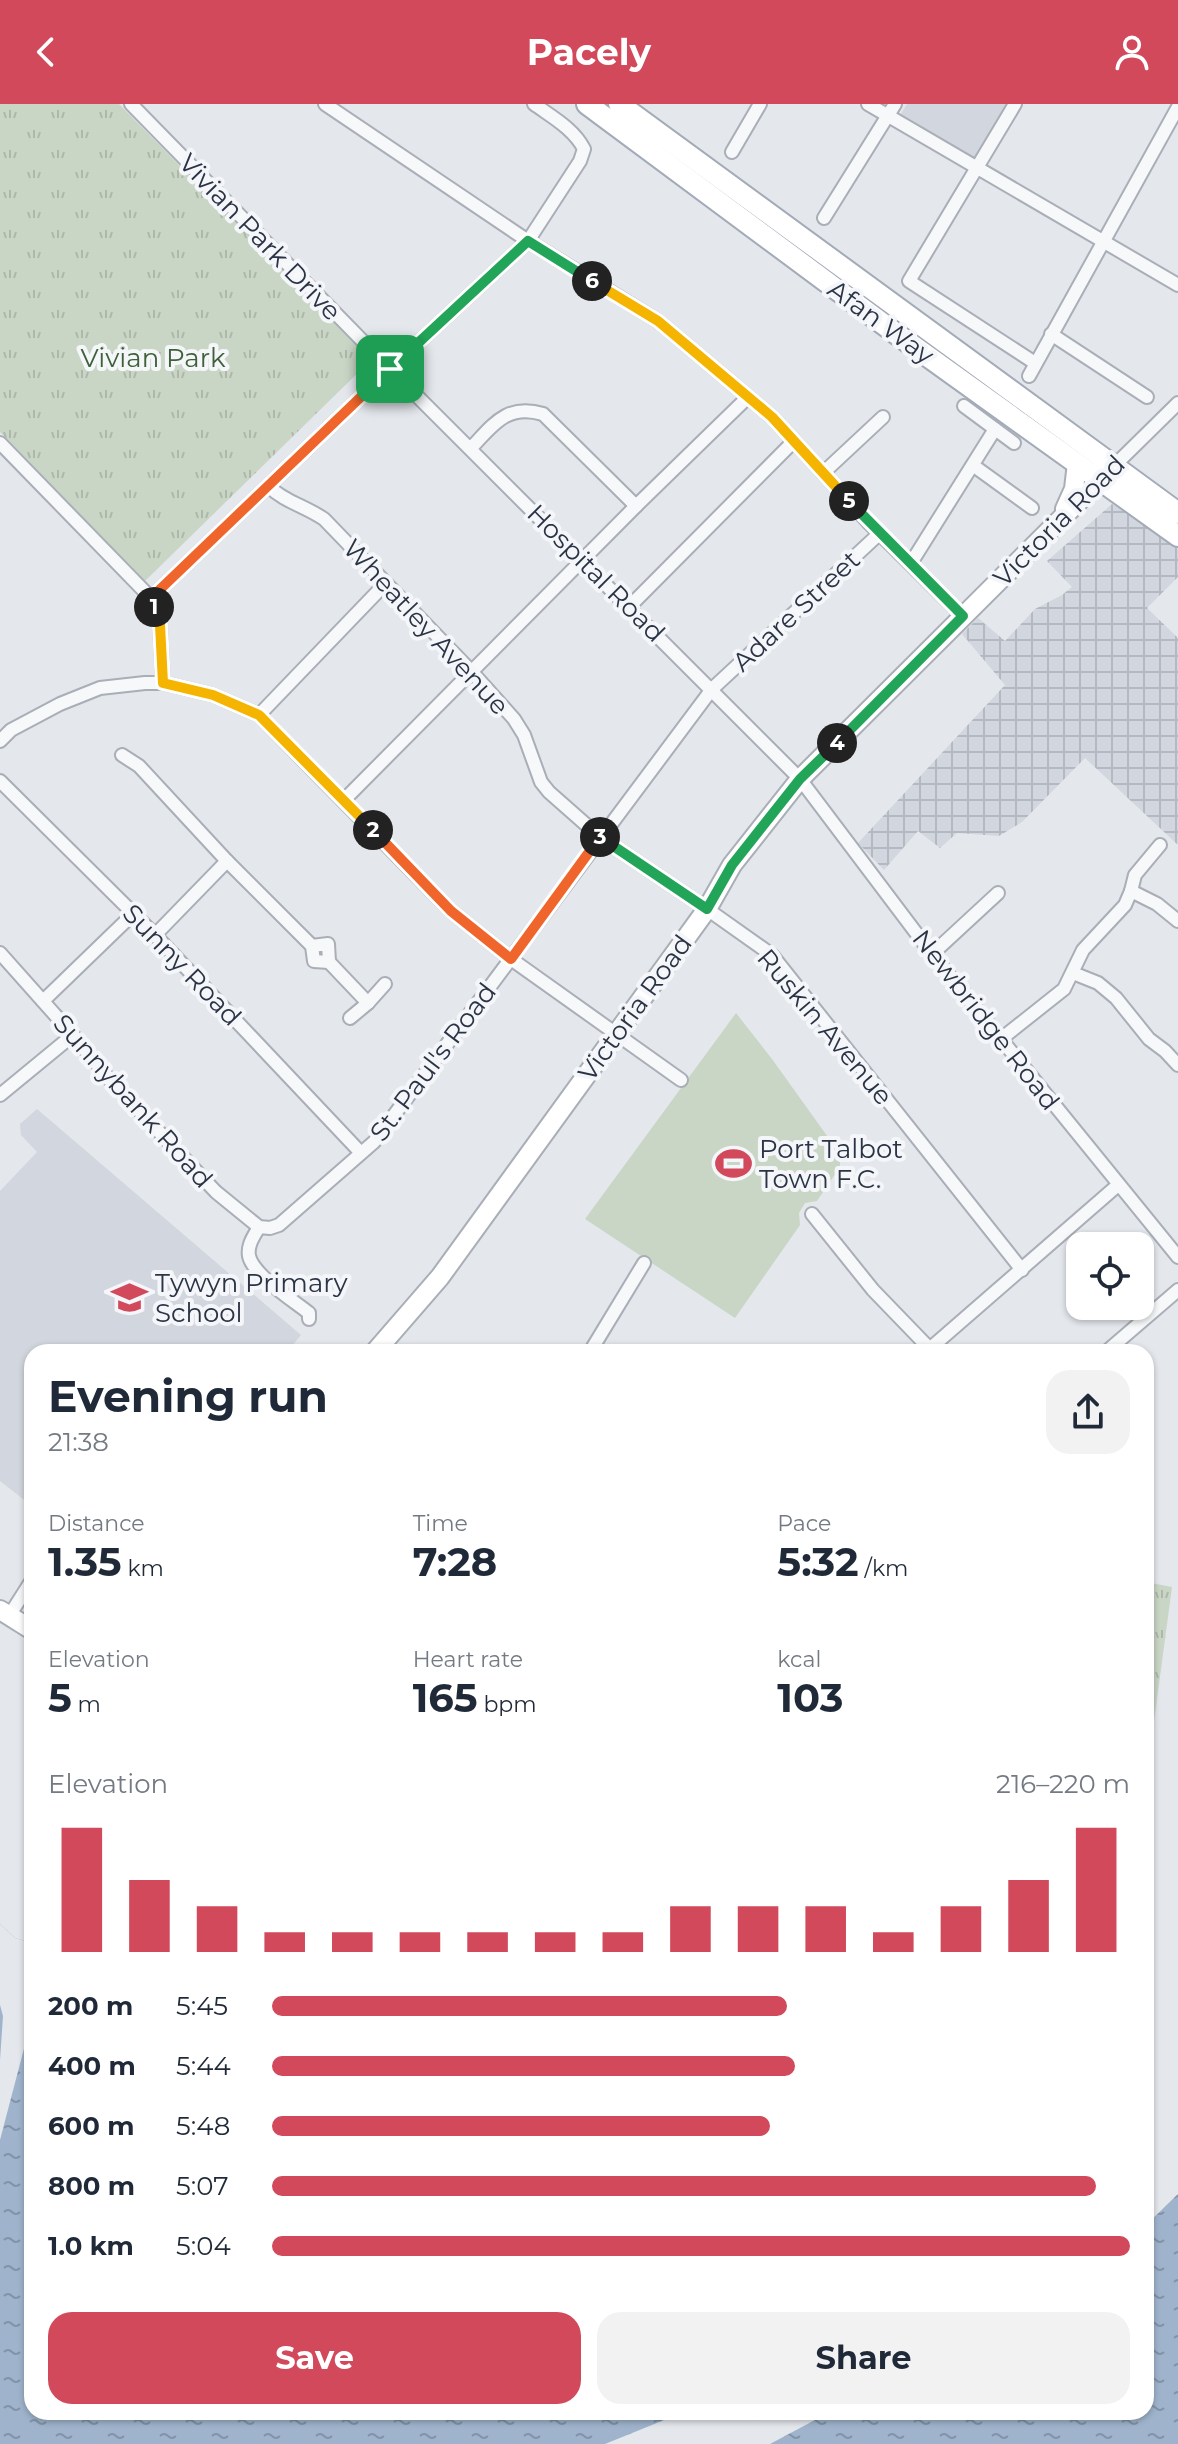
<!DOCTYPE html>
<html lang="en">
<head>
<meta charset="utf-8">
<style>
  :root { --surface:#fff; --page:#f2f2f3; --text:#1f2937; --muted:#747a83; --accent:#d1495b }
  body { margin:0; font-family:Montserrat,sans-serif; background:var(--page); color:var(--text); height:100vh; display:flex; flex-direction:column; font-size:30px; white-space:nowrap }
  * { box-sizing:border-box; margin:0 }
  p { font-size:26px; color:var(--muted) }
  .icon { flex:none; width:44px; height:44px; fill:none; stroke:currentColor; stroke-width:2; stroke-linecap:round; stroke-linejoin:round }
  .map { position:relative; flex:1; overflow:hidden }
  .drawer { position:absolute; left:24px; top:1240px; width:1130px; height:1076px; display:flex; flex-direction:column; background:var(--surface); border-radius:24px; box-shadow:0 2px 6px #0004 }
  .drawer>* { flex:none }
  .controls { position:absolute; left:1066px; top:1128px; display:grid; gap:16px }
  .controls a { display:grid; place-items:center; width:88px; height:88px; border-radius:16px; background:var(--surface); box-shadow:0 2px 6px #0004; font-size:40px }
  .pin { position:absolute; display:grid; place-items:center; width:68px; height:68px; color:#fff; margin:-34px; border-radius:16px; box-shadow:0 4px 12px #0006 }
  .km { position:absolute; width:40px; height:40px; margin:-20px; border-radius:50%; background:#222; color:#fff; font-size:22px; line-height:40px; text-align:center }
  .round { display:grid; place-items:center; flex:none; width:84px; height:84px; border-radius:24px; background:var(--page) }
  .headline { display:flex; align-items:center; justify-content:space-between; height:136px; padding:0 24px }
  h1 { font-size:44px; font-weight:700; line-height:60px }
  .figures { display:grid; grid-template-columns:repeat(3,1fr); gap:12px; height:136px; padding:8px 24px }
  .figures div { display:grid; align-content:center }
  .figures b { font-size:40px; font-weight:700 }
  .figures small { font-size:22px; font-weight:400 }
  .figures p { font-size:22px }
  .chart { height:224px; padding:16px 24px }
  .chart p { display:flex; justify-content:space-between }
  .chart svg { width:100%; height:144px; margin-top:8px; stroke:var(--accent); stroke-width:6 }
  .action { display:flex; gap:16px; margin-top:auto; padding:16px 24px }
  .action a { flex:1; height:92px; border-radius:24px; background:var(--accent); color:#fff; font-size:32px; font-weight:700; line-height:92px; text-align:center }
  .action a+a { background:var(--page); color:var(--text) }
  ul { padding:0 24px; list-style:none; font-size:26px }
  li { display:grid; grid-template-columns:128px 96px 1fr; align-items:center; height:60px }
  li i { height:20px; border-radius:10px; background:var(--accent) }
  header { display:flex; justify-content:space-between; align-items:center; height:104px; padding:0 24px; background:var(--accent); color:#fff; font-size:36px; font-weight:700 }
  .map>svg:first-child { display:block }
</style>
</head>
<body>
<header><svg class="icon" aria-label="back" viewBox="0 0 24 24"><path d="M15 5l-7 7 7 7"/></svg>Pacely<svg class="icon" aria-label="person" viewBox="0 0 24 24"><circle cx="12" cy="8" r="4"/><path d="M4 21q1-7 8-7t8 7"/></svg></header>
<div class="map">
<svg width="1178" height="2340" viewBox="0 0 1178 2340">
  <defs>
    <pattern id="industrial-grid" width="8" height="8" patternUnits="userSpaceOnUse" patternTransform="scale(2)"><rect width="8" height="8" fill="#d2d6de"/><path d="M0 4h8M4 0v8" fill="none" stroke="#b4b8c0"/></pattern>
    <pattern id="park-tufts" width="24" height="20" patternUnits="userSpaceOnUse" patternTransform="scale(2)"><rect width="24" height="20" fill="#c9d6c5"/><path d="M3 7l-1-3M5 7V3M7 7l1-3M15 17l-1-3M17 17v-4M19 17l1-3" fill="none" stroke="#adb8ab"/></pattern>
    <pattern id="water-ripples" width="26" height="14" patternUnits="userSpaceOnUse" patternTransform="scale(2)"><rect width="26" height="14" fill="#9fb4cc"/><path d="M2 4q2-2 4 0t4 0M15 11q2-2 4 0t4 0" fill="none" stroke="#8293a7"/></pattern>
  </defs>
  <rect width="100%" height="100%" fill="#e4e7ec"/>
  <!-- built -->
  <g fill="#d2d6de">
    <polygon points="907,0 1008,0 974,54 901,10"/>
    <polygon points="37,1005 301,1231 287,1248 32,1248 32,1402 0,1377 0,1087 37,1048 21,1031 20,1020"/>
  </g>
  <!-- industrial -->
  <polygon fill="url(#industrial-grid)" points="1112,400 1160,429 1178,445 1178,473 1147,504 1178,534 1178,741 1085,654 1022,718 999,732 957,729 940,744 918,727 884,766 858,739 1005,581 962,530 978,514 1005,537 1035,505 1062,491 1072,483 1047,457"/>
  <!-- grass -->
  <polygon fill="#c9d6c5" points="736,909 772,955 835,1043 840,1056 840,1063 817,1097 805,1099 799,1109 800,1121 735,1214 585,1115"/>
  <!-- park -->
  <g fill="url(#park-tufts)">
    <polygon points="0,0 119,0 371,256 145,477 0,328"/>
    <polygon points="1146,1478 1172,1483 1146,1677"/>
  </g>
  <!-- water -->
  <g fill="url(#water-ripples)">
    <polygon points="0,1820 15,1834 32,1839 32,2308 684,2308 605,2340 0,2340"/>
    <polygon points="1178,2023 1178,2340 728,2340 783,2308 1146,2308 1146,2086 1164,2061"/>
  </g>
  <!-- pier -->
  <g fill="#e4e7ec">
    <polygon points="0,1820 15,1834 32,1839 32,1914 0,2036 0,1956 3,1912 0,1901"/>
    <polygon points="1178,2019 1178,2090 1146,2121 1146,2079 1161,2059 1174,2021"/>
    <polygon points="773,2308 830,2308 770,2340 724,2340 759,2315"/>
  </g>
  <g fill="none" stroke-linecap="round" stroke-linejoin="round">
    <defs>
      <g id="street">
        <polyline points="131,0 390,265 800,675 932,850 1178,1153"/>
        <polyline points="325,0 528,137 658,217 772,313 869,419 963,512"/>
        <polyline points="868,0 1178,181"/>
        <polyline points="1015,0 909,177 1035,259"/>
        <polyline points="732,48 760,0"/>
        <polyline points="824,114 895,0"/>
        <polyline points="1051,230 1147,293"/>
        <polyline points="1029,272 1178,3"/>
        <polyline points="964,302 1014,339"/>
        <polyline points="0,339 151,494 160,521 163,579"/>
        <path d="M471,344C493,321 507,299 543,310L636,402"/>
        <polyline points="974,362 1032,404"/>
        <polyline points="1113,363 1178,299"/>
        <polyline points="823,369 883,313"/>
        <path d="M268,382C285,398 305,402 324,415L471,567L514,615L524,631L541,678L549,688L600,733L707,805L772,851L1022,1166"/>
        <polyline points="911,459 995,325"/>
        <path d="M151,494L390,265L528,137L580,57L584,45C574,25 552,13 534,0"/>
        <polyline points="629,503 794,337"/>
        <polyline points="259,611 385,480"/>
        <polyline points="0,637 11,626 60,600 100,584 145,579 163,579 213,591 259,611 451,807 511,855 681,976"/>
        <polyline points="122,651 139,662 227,757 312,842 314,857 329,858"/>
        <polyline points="0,677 155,831 361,1049"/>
        <polyline points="344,696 636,402 748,293"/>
        <polyline points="1131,787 1157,800 1178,817"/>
        <polyline points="155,831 227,757"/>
        <polyline points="312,842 328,840 329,858"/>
        <polyline points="0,849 73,931 110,976 216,1088 259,1123 270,1124 279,1121 374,1038 712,585 880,429"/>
        <polyline points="932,850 998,789"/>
        <polyline points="329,858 368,899"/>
        <polyline points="1073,869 1098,879 1116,894 1149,935 1165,947 1178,961"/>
        <polyline points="43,897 133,810"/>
        <polyline points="350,914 368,899 385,880"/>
        <polyline points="1001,935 1064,885 1083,846 1125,801 1131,787 1135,771 1160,741"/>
        <polyline points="0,991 73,931"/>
        <polyline points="812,1110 873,1186 930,1245"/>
        <path d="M259,1123C254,1132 247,1141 249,1152C253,1171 294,1197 309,1209V1215"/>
        <polyline points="590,1248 644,1159"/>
        <polyline points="926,1248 1118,1081"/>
        <polyline points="1106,1248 1178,1186"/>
        <polyline points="9,1512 32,1476"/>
      </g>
      <g id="secondary">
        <polyline points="1065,405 1074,385 1077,359"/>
        <polyline points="375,1248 440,1173 707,805 732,761 800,675 1108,368"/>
        <polyline points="0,1506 32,1526"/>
      </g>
      <g id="primary">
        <polyline points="587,0 898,231 1178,432"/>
        <polyline points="619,0 1178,409"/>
      </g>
    </defs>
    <!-- street casing -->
    <use href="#street" stroke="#a9aeb7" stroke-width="16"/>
    <!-- secondary casing -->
    <use href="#secondary" stroke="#a9aeb7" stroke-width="22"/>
    <!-- primary casing -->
    <use href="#primary" stroke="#a3abb8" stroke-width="24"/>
    <!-- street -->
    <use href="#street" stroke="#f7f8fa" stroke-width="12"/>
    <!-- secondary -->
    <use href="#secondary" stroke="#fff" stroke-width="18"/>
    <!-- primary -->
    <use href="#primary" stroke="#fff" stroke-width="20"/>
  </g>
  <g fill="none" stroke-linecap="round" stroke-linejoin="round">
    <defs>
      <polyline id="split-1" points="154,503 151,494 390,265"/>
      <polyline id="split-2" points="154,503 160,521 163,579 213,591 259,611 373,726"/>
      <polyline id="split-3" points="373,726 451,807 511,855 600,733"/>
      <polyline id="split-4" points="600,733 707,805 732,761 800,675 837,639"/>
      <polyline id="split-5" points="837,639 963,512 849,397"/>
      <polyline id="split-6" points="592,177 658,217 772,313 849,397"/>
      <polyline id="split-7" points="390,265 528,137 592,177"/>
    </defs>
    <!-- split-1 casing -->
    <use href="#split-1" stroke="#fff" stroke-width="16"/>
    <!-- split-2 casing -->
    <use href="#split-2" stroke="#fff" stroke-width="16"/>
    <!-- split-3 casing -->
    <use href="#split-3" stroke="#fff" stroke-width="16"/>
    <!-- split-4 casing -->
    <use href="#split-4" stroke="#fff" stroke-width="16"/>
    <!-- split-5 casing -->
    <use href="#split-5" stroke="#fff" stroke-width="16"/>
    <!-- split-6 casing -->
    <use href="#split-6" stroke="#fff" stroke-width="16"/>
    <!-- split-7 casing -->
    <use href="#split-7" stroke="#fff" stroke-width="16"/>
    <!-- split-1 -->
    <use href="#split-1" stroke="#f0652b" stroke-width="10"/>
    <!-- split-2 -->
    <use href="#split-2" stroke="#f5b400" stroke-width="10"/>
    <!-- split-3 -->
    <use href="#split-3" stroke="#f0652b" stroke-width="10"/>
    <!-- split-4 -->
    <use href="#split-4" stroke="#22a559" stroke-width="10"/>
    <!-- split-5 -->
    <use href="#split-5" stroke="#22a559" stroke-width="10"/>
    <!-- split-6 -->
    <use href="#split-6" stroke="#f5b400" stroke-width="10"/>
    <!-- split-7 -->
    <use href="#split-7" stroke="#22a559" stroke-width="10"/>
  </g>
  <!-- icons -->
  <defs>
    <symbol id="stadium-bare" viewBox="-9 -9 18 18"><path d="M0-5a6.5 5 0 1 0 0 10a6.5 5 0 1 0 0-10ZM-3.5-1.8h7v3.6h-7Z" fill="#d1495b" stroke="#f4f6f9" stroke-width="2.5" paint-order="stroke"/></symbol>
    <symbol id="school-bare" viewBox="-9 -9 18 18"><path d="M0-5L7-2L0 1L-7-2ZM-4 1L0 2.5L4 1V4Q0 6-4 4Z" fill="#d1495b" stroke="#f4f6f9" stroke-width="2.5" paint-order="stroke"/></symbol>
  </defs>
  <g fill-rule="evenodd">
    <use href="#stadium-bare" x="708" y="1034" width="51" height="51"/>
    <use href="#school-bare" x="104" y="1168" width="51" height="51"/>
  </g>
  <g text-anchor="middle" stroke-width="8" stroke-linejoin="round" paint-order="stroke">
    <!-- street labels -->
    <g font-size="26" fill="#2b3445" stroke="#f4f6f9">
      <text transform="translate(260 133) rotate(46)" y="9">Vivian Park Drive</text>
      <text transform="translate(881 218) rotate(36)" y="9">Afan Way</text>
      <text transform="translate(1059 417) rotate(-45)" y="9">Victoria Road</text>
      <text transform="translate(596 469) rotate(45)" y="9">Hospital Road</text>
      <text transform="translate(796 507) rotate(-43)" y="9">Adare Street</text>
      <text transform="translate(426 523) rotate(47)" y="9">Wheatley Avenue</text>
      <text transform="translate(182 861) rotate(46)" y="9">Sunny Road</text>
      <text transform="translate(635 904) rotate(-54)" y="9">Victoria Road</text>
      <text transform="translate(986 916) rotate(52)" y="9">Newbridge Road</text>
      <text transform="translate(825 923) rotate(50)" y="9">Ruskin Avenue</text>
      <text transform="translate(433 958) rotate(-53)" y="9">St. Paul's Road</text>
      <text transform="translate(133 997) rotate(48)" y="9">Sunnybank Road</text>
    </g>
    <!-- park labels -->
    <g font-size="26" fill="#3f6138" stroke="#f4f6f9">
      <text x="153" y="263">Vivian Park</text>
    </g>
    <!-- poi labels -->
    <g font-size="26" fill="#2b3445" stroke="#f4f6f9" text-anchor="start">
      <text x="759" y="1054">Port Talbot<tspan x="759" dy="30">Town F.C.</tspan></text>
      <text x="155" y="1188">Tywyn Primary<tspan x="155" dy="30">School</tspan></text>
    </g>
  </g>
</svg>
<div class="controls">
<a><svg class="icon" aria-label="locate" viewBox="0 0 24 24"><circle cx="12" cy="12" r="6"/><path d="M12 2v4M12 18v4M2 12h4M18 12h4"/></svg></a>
</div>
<div class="pin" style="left:390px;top:265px;background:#1e9e55"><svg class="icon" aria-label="arrive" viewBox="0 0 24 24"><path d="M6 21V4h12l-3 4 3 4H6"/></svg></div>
<b class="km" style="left:154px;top:503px">1</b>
<b class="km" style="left:373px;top:726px">2</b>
<b class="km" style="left:600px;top:733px">3</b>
<b class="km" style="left:837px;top:639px">4</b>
<b class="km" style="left:849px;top:397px">5</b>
<b class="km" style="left:592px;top:177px">6</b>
<section class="drawer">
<div class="headline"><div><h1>Evening run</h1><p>21:38</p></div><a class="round"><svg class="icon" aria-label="share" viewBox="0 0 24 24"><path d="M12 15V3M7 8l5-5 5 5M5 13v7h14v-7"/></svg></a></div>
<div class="figures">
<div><p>Distance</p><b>1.35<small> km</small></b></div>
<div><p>Time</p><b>7:28</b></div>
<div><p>Pace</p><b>5:32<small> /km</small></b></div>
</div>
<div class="figures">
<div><p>Elevation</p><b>5<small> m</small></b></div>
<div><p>Heart rate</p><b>165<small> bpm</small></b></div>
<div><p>kcal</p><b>103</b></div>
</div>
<div class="chart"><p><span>Elevation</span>216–220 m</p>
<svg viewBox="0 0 160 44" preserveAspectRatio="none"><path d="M5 44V6M15 44V22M25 44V30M35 44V38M45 44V38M55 44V38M65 44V38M75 44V38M85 44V38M95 44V30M105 44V30M115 44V30M125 44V38M135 44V30M145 44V22M155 44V6"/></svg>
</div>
<ul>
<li><b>200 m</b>5:45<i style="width:60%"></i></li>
<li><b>400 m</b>5:44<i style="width:61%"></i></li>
<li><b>600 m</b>5:48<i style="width:58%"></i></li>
<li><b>800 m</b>5:07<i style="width:96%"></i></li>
<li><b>1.0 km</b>5:04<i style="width:100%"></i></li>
</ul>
<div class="action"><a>Save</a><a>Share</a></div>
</section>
</div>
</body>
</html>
